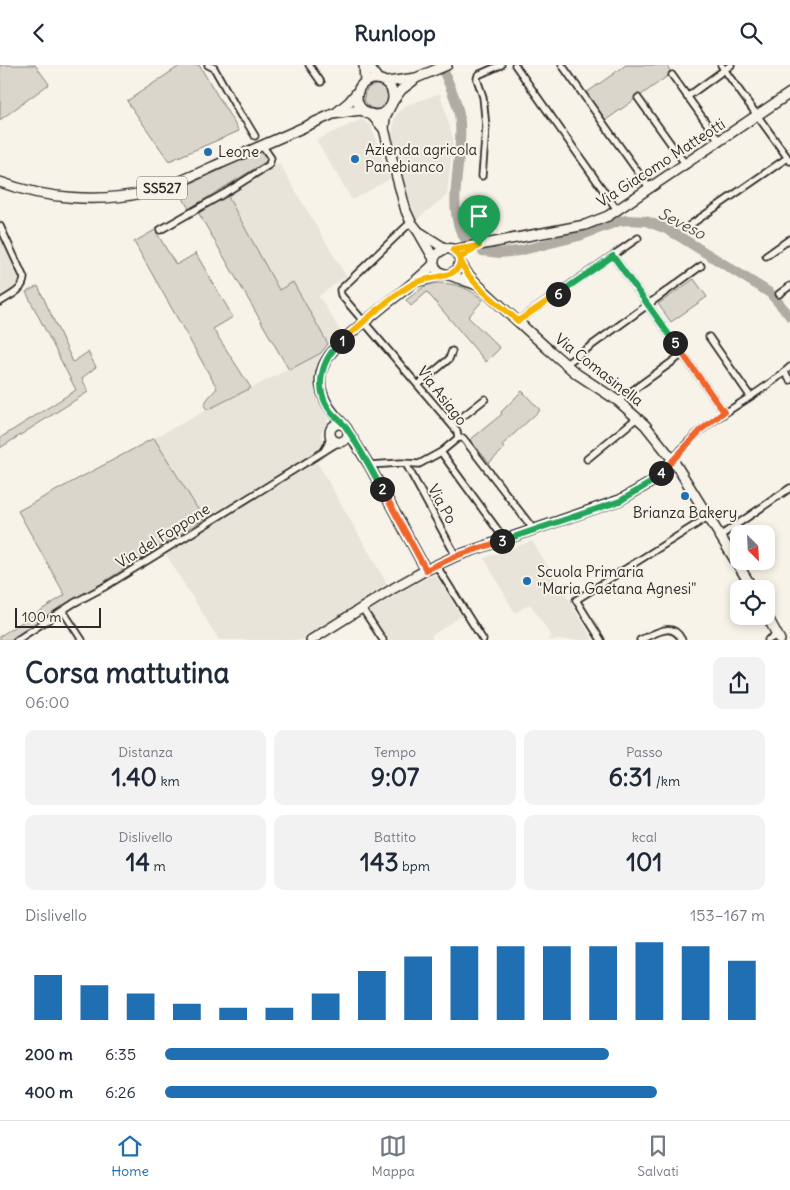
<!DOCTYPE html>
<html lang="it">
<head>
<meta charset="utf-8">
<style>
  :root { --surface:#fff; --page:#f2f2f3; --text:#1f2937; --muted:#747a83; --line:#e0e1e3; --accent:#1f6fb2 }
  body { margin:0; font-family:Delius,sans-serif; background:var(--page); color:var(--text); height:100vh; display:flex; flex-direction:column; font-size:19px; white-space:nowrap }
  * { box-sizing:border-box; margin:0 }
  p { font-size:16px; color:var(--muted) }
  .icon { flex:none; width:28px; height:28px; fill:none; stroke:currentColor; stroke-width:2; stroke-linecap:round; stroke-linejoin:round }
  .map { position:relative; height:575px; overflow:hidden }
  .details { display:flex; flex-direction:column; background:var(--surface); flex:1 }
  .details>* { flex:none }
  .needle { width:32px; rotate:156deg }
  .tools { position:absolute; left:730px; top:460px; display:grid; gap:10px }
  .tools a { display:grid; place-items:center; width:45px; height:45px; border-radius:10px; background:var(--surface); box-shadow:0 2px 8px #0003; font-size:25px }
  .scale { position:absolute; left:15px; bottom:12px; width:86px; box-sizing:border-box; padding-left:5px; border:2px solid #2b2b2b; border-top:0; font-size:14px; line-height:18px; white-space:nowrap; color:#2b2b2b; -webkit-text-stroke:4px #f7f3e8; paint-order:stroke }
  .pin { position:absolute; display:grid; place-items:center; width:42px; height:42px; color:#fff; margin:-51px -21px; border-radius:50% 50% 50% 0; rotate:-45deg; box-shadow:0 0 5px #0007 }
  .pin .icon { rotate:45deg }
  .km { position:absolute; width:25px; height:25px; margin:-12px; border-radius:50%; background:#222; color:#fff; font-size:14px; line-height:25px; text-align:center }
  .round { display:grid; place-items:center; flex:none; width:52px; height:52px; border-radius:10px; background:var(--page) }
  .summary { display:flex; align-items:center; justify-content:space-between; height:85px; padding:0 25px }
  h1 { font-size:28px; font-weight:700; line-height:38px }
  .stats { display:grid; grid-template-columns:repeat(3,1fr); gap:8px; height:85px; padding:5px 25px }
  .stats div { display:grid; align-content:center; border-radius:10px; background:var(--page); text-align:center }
  .stats b { font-size:25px; font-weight:700 }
  .stats small { font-size:14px; font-weight:400 }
  .stats p { font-size:14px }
  .chart { height:140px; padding:10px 25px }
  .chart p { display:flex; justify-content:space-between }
  .chart svg { width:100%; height:90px; margin-top:5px; stroke:var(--accent); stroke-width:6 }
  ul { padding:0 25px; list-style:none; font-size:16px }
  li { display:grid; grid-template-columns:80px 60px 1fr; align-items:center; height:38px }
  li i { height:12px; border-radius:6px; background:var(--accent) }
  header { display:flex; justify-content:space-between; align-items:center; height:65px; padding:0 25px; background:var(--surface); font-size:22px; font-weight:700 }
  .menu { display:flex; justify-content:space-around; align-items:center; height:70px; border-top:1px solid var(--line); background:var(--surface); font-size:14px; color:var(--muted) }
  .menu a { display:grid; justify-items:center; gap:2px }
  .menu .selected { color:var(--accent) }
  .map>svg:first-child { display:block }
</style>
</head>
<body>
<header><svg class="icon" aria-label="back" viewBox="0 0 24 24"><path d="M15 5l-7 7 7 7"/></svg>Runloop<svg class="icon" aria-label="search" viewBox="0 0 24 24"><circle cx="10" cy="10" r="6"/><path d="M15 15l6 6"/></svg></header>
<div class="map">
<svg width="790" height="575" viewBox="0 0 790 575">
  <rect width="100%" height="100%" fill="#f7f3e8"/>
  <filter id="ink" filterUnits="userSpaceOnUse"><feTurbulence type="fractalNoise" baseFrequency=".02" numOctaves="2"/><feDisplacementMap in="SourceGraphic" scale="10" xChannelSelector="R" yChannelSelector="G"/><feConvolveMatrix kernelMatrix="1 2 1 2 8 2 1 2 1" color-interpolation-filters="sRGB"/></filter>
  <g filter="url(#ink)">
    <!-- built -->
    <g fill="#e8e4da">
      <polygon points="440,28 453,73 447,130 416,155 391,75 395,51 407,40"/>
      <polygon points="362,54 371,61 390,114 352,135 316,75"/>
      <polygon points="279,98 346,211 319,231 341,267 328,279 293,217 279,225 227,130"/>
      <polygon points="0,172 7,182 19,213 18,221 0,233"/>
      <polygon points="321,288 317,303 315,324 328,355 321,369 325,381 204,454 154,373 207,345"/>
      <polygon points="317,397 387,519 305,575 219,575 165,488"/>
      <polygon points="532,476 571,538 593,575 547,575 552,572 530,539 515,548 484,493"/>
      <polygon points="435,509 461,551 431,571 433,575 389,575 369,546 400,527"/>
    </g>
    <!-- green -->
    <g fill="#dad6cc" stroke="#82807c">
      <polygon points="0,0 35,0 49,19 0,55"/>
      <polygon points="181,0 199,0 239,66 169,96 127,36"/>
      <polygon points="626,0 666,0 672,8 606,55 586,28"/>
      <circle cx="376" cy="32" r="12"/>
      <polygon points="260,87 266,90 267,96 189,144 178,124"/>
      <polygon points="227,130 279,225 293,217 328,279 321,288 289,305 198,147"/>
      <path d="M155,165L176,200L195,189V187L233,252L213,264L251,323L207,345L204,340C207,333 212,329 217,323L134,177Z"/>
      <polygon points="694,214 707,232 671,257 658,239"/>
      <path d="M437,218C456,218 469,223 483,235L468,252L500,283L486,297L427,227L411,241L406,235L425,221Z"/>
      <polygon points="38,221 73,297 88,287 96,302 82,313 88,327 0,383 0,373 76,325 26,227"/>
      <polygon points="522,326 540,345 502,380 504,384 489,398 470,375 502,349 501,347"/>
      <polygon points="154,373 204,454 11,575 0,575 0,571 65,530 18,446"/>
    </g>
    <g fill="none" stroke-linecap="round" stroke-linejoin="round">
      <!-- river -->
      <g stroke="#afaca4" stroke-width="10">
        <path d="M444,7C451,24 459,40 460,58C463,90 449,134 459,162C461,168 465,174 469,178"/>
        <polyline points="482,186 500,188 519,186 579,171 619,156 628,155 646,156 664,163 682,173 770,228 790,251"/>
      </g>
      <defs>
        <g id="street">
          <polyline points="208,0 214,3 241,51 246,56 255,71"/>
          <polyline points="309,0 321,17"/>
          <polyline points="515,0 618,146"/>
          <polyline points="562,0 650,124"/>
          <polyline points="721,0 790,96"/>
          <polyline points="672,10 720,77"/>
          <polyline points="687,32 731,0"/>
          <polyline points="638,33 686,100"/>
          <polyline points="482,111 486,62 483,32 477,14 478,10 501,0"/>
          <polyline points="411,157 340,225 341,230 457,366 458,373"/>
          <polyline points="690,160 787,93"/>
          <path d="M0,161L24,213C23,226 10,230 0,237"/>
          <polyline points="160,165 225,128 269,100 271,93 262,80"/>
          <polyline points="613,191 724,347"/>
          <polyline points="766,191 790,174"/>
          <polyline points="779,229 790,221"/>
          <polyline points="518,256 638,173"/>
          <polyline points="709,272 750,331"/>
          <polyline points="566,299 701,201"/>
          <polyline points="784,307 790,315"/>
          <polyline points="418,320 449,294 452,286"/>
          <polyline points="618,336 683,289"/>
          <polyline points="452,360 485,334"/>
          <polyline points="458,373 463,373 467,378 534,465"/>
          <polyline points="324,386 328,379 330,370"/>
          <polyline points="441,387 505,475"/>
          <polyline points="587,394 637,353"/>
          <path d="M673,395C703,352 753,337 790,302"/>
          <polyline points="406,399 456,491"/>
          <polyline points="369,400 401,398 419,399 441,387 458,373"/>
          <polyline points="720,471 790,423"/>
          <polyline points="436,500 483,575"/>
          <polyline points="362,543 383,575"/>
          <polyline points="63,546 82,575"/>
          <polyline points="17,575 74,538 106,521 339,377"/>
          <polyline points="601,575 576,535 708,452"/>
          <path d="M640,575C655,569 672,555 682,575"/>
          <polyline points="768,575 777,570"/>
        </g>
        <g id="secondary">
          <polyline points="364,0 365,17"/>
          <polyline points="368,0 377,13"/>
          <polyline points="389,44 385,52 384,64 406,146 411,157 418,166 434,194"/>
          <polyline points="371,49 384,64"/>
          <polyline points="421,168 446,184"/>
          <polyline points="453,185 585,160 608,151 790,28"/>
          <polyline points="460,197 467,208 479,221 548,284 577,309 618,336 645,360 673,395 753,524"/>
          <path d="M448,210L457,205L460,197C457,168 419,193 440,207C444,210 448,209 452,211C460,214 469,217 477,220"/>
          <polyline points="419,216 444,209"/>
          <circle cx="339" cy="368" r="9"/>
          <path d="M344,360C294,310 332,283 373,250C393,233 415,218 434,199"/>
          <polyline points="348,366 369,400 426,505"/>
          <polyline points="766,549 780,575"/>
          <polyline points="311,575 394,523 426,505 456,491 620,435 650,418 673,395"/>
        </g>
        <g id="primary">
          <circle cx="375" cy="32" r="18"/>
          <polyline points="387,17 416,13 447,0"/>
          <polyline points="393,36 401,25 414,15"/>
          <polyline points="336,48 349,37 358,26"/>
          <path d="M0,117C45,134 99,138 147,127C173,121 197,109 221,98C259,82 296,66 333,49L353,46L363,45"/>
        </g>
      </defs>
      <!-- street casing -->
      <use href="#street" stroke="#2b2b2b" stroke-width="9"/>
      <!-- secondary casing -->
      <use href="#secondary" stroke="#2b2b2b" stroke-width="12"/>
      <!-- primary casing -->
      <use href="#primary" stroke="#2b2b2b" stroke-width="12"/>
      <!-- street -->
      <use href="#street" stroke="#f7f3e8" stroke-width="5.5"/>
      <!-- secondary -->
      <use href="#secondary" stroke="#f7f3e8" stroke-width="9"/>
      <!-- primary -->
      <use href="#primary" stroke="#f7f3e8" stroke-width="9"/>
    </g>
  </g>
  <g fill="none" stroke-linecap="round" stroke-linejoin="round" filter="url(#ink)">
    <defs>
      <path id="split-1" d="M342,276C363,258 391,230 415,218C429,210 462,215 460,193L479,181"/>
      <path id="split-2" d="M342,276C321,294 313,323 331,347C336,353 343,357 347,364C360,383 371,404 382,424"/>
      <polyline id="split-3" points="382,424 426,505 456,491 502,476"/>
      <polyline id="split-4" points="502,476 620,436 650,418 661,408"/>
      <polyline id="split-5" points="661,408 702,364 724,347 675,278"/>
      <polyline id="split-6" points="558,229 613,191 675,278"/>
      <path id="split-7" d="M479,181L453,185C461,191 461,200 467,208C480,226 501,241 518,256L558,229"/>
    </defs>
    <!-- split-1 casing -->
    <use href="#split-1" stroke="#fff" stroke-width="10"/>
    <!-- split-2 casing -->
    <use href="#split-2" stroke="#fff" stroke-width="10"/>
    <!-- split-3 casing -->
    <use href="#split-3" stroke="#fff" stroke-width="10"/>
    <!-- split-4 casing -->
    <use href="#split-4" stroke="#fff" stroke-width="10"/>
    <!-- split-5 casing -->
    <use href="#split-5" stroke="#fff" stroke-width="10"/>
    <!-- split-6 casing -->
    <use href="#split-6" stroke="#fff" stroke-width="10"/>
    <!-- split-7 casing -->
    <use href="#split-7" stroke="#fff" stroke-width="10"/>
    <!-- split-1 -->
    <use href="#split-1" stroke="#f5b400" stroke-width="6"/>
    <!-- split-2 -->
    <use href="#split-2" stroke="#22a559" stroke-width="6"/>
    <!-- split-3 -->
    <use href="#split-3" stroke="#f0652b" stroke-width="6"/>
    <!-- split-4 -->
    <use href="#split-4" stroke="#22a559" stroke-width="6"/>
    <!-- split-5 -->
    <use href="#split-5" stroke="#f0652b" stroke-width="6"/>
    <!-- split-6 -->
    <use href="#split-6" stroke="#22a559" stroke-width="6"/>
    <!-- split-7 -->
    <use href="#split-7" stroke="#f5b400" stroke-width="6"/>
  </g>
  <!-- markers -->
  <g fill="#1f6fb2" stroke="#f7f3e8" stroke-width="2">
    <circle cx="208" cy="87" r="5"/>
    <circle cx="355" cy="94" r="5"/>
    <circle cx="685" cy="431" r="5"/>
    <circle cx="527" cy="516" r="5"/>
  </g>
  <g text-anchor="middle" stroke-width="4" stroke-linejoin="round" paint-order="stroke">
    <!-- shield labels -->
    <rect fill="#f7f3e8" stroke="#686764" stroke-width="1" x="137" y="111.5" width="50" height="23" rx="4"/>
    <g font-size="14" font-weight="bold" fill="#2b2b2b">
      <text x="162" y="128">SS527</text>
    </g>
    <!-- poi labels -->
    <g font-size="15" fill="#2b2b2b" stroke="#f7f3e8" text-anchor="start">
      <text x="365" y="90">Azienda agricola<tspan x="365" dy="17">Panebianco</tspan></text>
      <text x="218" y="92">Leone</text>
      <text x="685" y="453" text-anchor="middle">Brianza Bakery</text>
      <text x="537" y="512">Scuola Primaria<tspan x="537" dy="17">"Maria Gaetana Agnesi"</tspan></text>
    </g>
    <!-- street labels -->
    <g font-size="15" fill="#2b2b2b" stroke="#f7f3e8">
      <text transform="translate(661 98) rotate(-33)" y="5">Via Giacomo Matteotti</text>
      <text transform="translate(599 305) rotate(38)" y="5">Via Comasinella</text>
      <text transform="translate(442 331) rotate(52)" y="5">Via Asiago</text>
      <text transform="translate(442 439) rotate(61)" y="5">Via Po</text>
      <text transform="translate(163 471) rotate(-32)" y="5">Via del Foppone</text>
    </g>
    <!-- water labels -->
    <g font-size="16" font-style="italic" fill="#53524f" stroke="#f7f3e8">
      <text transform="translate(682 158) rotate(27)" y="6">Seveso</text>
    </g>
  </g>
</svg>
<div class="tools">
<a><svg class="needle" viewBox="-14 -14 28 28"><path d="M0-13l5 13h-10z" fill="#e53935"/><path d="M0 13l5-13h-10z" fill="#747a83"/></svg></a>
<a><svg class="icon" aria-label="locate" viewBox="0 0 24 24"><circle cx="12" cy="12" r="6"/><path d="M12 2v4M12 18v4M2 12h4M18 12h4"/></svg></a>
</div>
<div class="scale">100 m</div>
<div class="pin" style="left:479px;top:181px;background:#1e9e55"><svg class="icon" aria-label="arrive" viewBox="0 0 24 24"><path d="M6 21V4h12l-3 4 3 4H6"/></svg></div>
<b class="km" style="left:342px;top:276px">1</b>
<b class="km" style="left:382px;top:424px">2</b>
<b class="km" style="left:502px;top:476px">3</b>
<b class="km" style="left:661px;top:408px">4</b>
<b class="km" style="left:675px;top:278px">5</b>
<b class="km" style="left:558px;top:229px">6</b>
</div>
<section class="details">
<div class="summary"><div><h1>Corsa mattutina</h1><p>06:00</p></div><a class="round"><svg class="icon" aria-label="share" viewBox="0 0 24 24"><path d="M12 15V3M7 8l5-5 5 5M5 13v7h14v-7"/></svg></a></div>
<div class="stats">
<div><p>Distanza</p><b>1.40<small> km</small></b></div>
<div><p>Tempo</p><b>9:07</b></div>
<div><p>Passo</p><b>6:31<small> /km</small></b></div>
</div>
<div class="stats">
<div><p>Dislivello</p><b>14<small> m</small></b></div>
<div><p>Battito</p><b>143<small> bpm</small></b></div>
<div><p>kcal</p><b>101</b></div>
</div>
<div class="chart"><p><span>Dislivello</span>153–167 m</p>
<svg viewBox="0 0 160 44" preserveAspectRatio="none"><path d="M5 44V22M15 44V27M25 44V31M35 44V36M45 44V38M55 44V38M65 44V31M75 44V20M85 44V13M95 44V8M105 44V8M115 44V8M125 44V8M135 44V6M145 44V8M155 44V15"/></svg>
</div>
<ul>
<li><b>200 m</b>6:35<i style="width:74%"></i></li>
<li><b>400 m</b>6:26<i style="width:82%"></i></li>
</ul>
</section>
<nav class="menu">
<a class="selected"><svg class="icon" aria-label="home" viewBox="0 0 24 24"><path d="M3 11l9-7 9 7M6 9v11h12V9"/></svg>Home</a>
<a><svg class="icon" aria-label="map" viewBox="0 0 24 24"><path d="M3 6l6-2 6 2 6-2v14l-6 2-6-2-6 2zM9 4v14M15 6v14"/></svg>Mappa</a>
<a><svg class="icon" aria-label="saved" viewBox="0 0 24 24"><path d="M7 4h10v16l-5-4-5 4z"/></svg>Salvati</a>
</nav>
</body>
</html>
